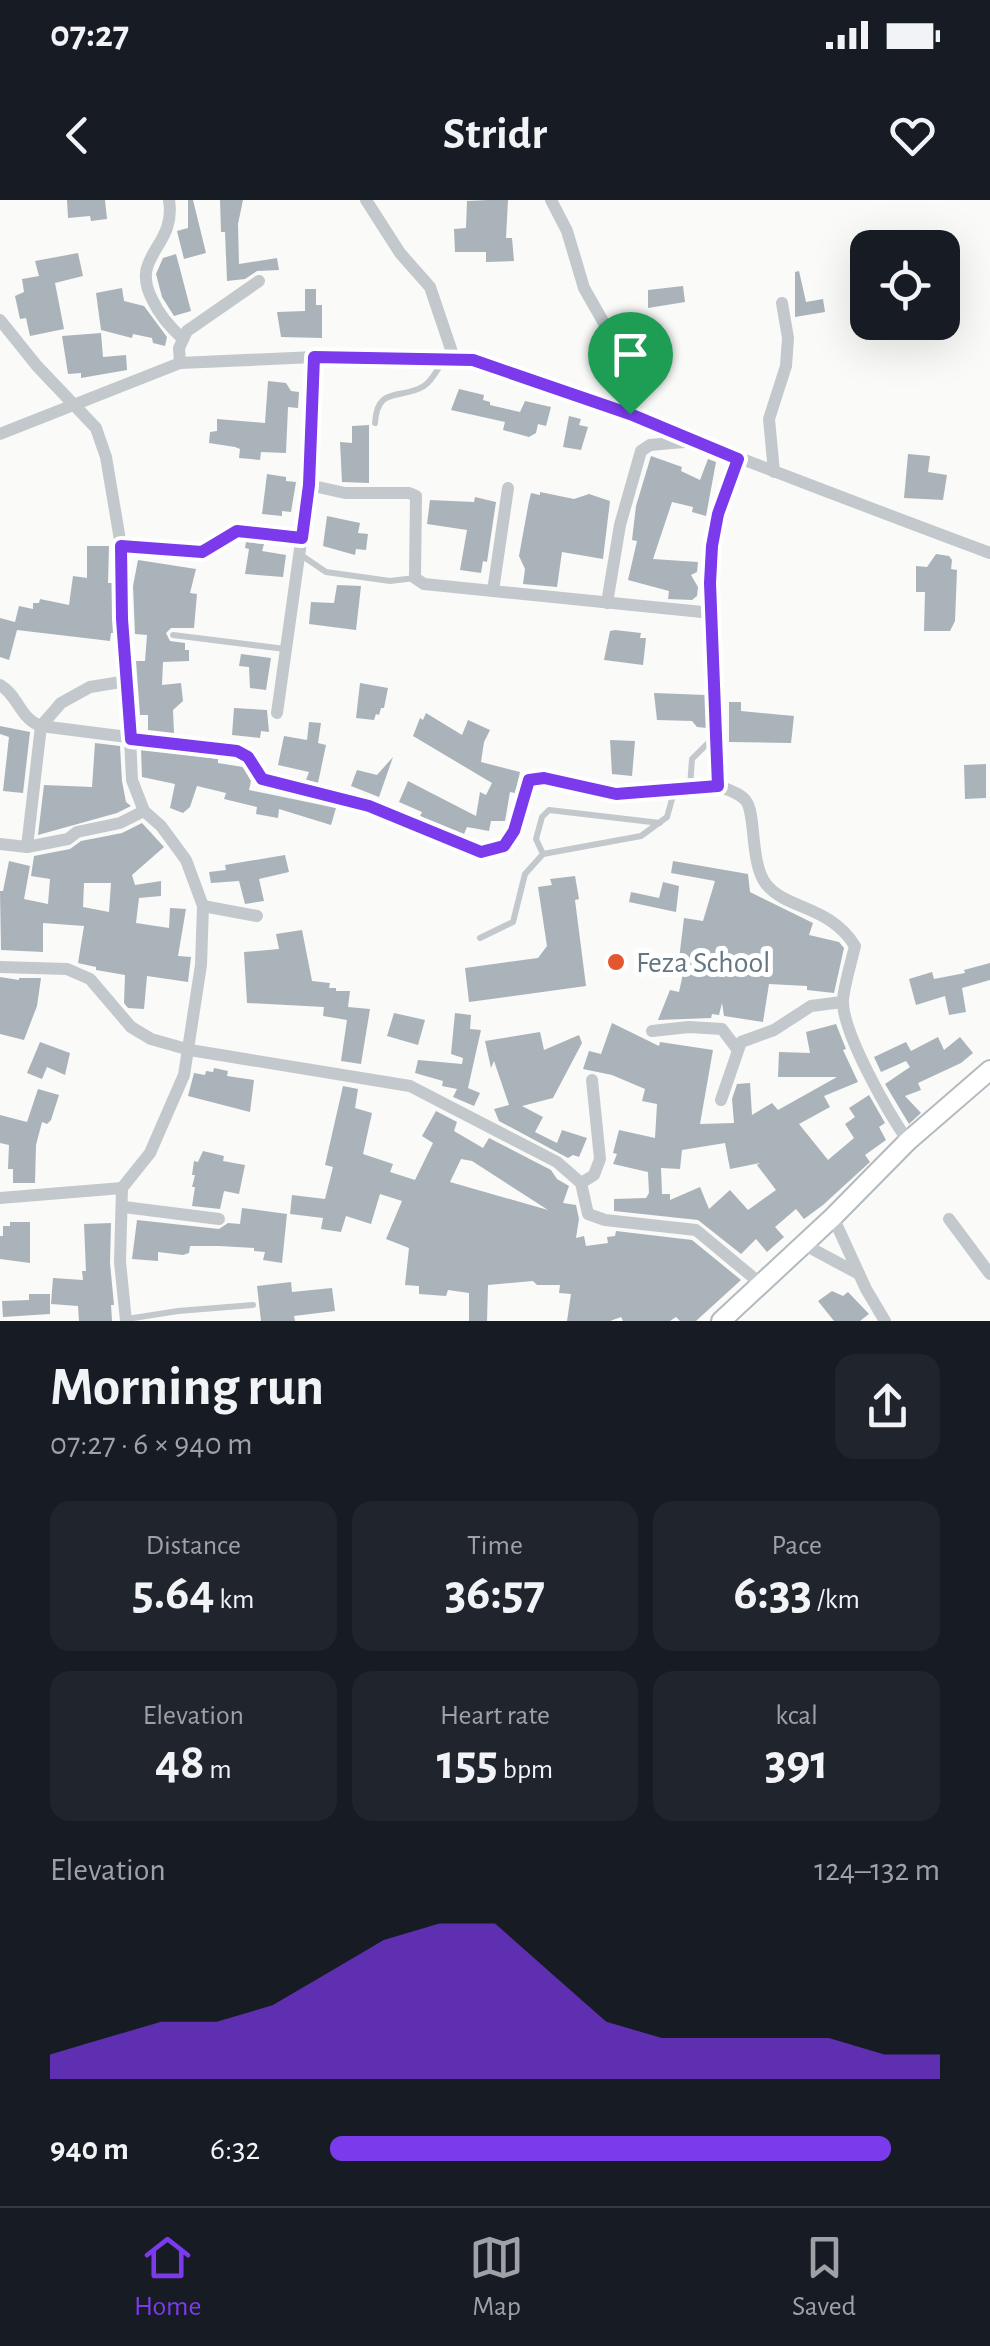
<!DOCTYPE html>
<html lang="en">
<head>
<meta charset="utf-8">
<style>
  :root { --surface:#171b24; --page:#20242c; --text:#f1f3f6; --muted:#9ea1a6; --line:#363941; --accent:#7c3aed }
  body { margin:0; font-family:"Alegreya Sans",sans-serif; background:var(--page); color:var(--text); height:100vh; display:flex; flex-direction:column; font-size:38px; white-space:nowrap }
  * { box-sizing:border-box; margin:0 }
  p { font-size:32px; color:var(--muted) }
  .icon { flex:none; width:55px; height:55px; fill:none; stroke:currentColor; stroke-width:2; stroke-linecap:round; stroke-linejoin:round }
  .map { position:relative; height:1121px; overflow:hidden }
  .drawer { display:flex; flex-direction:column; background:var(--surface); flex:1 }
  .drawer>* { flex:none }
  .fabs { position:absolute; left:850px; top:30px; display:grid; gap:20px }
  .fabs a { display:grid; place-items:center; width:110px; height:110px; border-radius:20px; background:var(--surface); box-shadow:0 10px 40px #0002; font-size:50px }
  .pin { position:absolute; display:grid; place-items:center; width:85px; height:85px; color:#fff; margin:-102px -42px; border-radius:50% 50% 50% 0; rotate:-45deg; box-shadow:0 0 10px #0007 }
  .pin .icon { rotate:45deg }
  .round { display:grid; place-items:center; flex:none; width:105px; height:105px; border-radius:20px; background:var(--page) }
  .overview { display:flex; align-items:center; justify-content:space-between; height:170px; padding:0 50px }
  h1 { font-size:55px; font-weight:700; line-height:75px }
  .stats { display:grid; grid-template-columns:repeat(3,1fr); gap:15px; height:170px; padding:10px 50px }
  .stats div { display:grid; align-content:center; border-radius:20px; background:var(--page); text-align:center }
  .stats b { font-size:50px; font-weight:700 }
  .stats small { font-size:28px; font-weight:400 }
  .stats p { font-size:28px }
  .chart { height:280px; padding:20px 50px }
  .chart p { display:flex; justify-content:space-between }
  .chart svg { width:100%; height:180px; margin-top:10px; fill:var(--accent); opacity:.7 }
  ul { padding:0 50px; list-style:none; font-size:32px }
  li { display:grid; grid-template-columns:160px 120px 1fr; align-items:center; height:75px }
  li i { height:25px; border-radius:12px; background:var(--accent) }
  .status { display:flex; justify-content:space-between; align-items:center; height:70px; padding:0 50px; background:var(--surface); direction:ltr }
  .status svg { height:28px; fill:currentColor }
  header { display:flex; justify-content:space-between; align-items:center; height:130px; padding:0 50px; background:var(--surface); font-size:45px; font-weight:700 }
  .dock { display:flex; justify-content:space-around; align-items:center; height:140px; border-top:2px solid var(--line); background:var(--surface); font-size:28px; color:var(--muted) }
  .dock a { display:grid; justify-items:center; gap:5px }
  .dock .selected { color:var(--accent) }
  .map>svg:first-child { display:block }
</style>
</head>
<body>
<div class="status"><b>07:27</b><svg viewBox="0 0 49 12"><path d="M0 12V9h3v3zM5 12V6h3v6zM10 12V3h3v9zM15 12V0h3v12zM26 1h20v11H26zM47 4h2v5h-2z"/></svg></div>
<header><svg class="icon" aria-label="back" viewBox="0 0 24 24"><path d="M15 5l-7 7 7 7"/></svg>Stridr<svg class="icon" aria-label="heart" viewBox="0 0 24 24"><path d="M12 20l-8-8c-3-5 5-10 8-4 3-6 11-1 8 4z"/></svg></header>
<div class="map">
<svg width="990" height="1121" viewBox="0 0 990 1121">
  <rect width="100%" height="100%" fill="#fafaf8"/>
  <!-- building -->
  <g fill="#aab3b9" fill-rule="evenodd">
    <polygon points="67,0 105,0 107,19 91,21 90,16 68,18"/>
    <polygon points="188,0 193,0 206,53 184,59 177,31 188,28"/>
    <polygon points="220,0 243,0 238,24 239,64 277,58 279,70 257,71 245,79 227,81 225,32 221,32"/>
    <polygon points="488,0 508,0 506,38 512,38 514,61 486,62 486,52 455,52 454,29 466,28 467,1"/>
    <polygon points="78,53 83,76 55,83 64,129 30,136 26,118 20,119 15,96 24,92 22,79 39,76 35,61"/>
    <polygon points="176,54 191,111 174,116 162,97 156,74 163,58"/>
    <polygon points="799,71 806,102 823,99 825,112 795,117 795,72"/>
    <polygon points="683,86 685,102 648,108 648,90"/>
    <polygon points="122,88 124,101 144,106 167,137 165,146 153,143 152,138 133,134 132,138 101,130 96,93"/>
    <polygon points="305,89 316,89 316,105 322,105 322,138 281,137 277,112 305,111"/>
    <polygon points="101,133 103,157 126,155 127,170 81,178 81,173 68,174 62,136"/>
    <polygon points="268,181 286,183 291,191 299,192 298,208 288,207 286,253 261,252 260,260 239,258 240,249 235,247 209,243 210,232 217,231 217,219 265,223"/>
    <polygon points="459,189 484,195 483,200 490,202 490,205 520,212 525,201 551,207 546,226 538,224 536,233 529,237 503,230 505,222 451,210"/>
    <polygon points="569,216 581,219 579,225 588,227 581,250 563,247"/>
    <polygon points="369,225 369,283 342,282 340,242 352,243 352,226"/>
    <polygon points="908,254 930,256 928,272 947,275 943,300 904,298"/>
    <polygon points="651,256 682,267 681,271 700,280 708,259 716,262 706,316 692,312 693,307 672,302 653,359 698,362 697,372 691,375 698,387 697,396 692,400 668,399 669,391 628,380 637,341 632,340 636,306"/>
    <polygon points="267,274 286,277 286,281 296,282 291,312 282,311 282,316 262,314"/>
    <polygon points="540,292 574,299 589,294 610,301 603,359 562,352 557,387 523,384 525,369 519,356 529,301 531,293 540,295"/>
    <polygon points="475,297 496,302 487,362 483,361 481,373 460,370 467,330 427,324 430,300 474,302"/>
    <polygon points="327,316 360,323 358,333 368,334 366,350 356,349 355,355 323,346"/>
    <polygon points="246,342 264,344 262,351 286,355 283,377 245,374 249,349 245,348"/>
    <polygon points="87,346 109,346 108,383 113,383 115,433 111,433 110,441 17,430 9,460 0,457 0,418 15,422 19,406 33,409 33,403 39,403 40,399 69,405 73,376 87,378"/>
    <polygon points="936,354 949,356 952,360 951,369 957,370 955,421 950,431 924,431 925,392 916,392 916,366 927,367"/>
    <polygon points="138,360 196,369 190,393 197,394 194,428 171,428 166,433 170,441 185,443 185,450 189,450 189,461 163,462 162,485 181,483 183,501 173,510 174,533 148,530 148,515 140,515 136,461 145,461 147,435 135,434 133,386"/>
    <polygon points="337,385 361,386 356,430 309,424 311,402 334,403"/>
    <polygon points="615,430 641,433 640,438 646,438 643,465 604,460 610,431"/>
    <polygon points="241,454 271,458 266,490 250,488 249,467 239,466"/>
    <polygon points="360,483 388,488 384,508 381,508 379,515 376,514 374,520 356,518"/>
    <polygon points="654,493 705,495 707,528 697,527 692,521 657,520"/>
    <polygon points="729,502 741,502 741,511 794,516 791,543 729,542"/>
    <polygon points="234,508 267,510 269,532 261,531 260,538 232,535"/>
    <polygon points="426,513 462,535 468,520 490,530 484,542 481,562 520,572 515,593 510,592 505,621 491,621 489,631 467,627 464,634 420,616 422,612 399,602 408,581 476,616 480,592 486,595 492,583 413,536 420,518 423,520"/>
    <polygon points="309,522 321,523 318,543 326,545 318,583 306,580 309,572 278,565 284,536 307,540"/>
    <polygon points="0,526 30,532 23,593 3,591 9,537 0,534"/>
    <polygon points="610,540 635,541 632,576 612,574"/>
    <polygon points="95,543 120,546 122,581 126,602 131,606 117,613 38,635 44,585 92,587"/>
    <polygon points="141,549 218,559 218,563 243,567 251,581 249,590 336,608 331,625 279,609 278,618 256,614 257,607 224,599 226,593 197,586 190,607 183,613 170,608 175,584 142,577"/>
    <polygon points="393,557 379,597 351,586 357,570 377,575"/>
    <polygon points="986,564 986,598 965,599 964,565"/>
    <path d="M142,623L164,647L132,675L135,685L161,681V696L139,698L136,723L169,728L170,708L186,709L178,756L191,757L188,782L147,776L144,809L128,808L124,803L125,775L96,770V767L78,763L84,726L43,723V752L1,750L0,691H3L9,661L30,666L24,699L48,704L50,679L31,676L34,656L70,649L81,641L122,633ZM84,683H111L109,712L83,707Z"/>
    <polygon points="285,655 289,672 259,679 264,701 245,704 239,681 211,683 209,672 226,670 225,665"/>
    <polygon points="673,661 748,674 750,692 813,723 809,735 839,742 844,748 834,793 807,790 807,786 769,784 763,822 724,816 722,803 719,815 712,814 711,818 658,820 670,790 679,792 686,760 679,759 684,718 703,721 715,681 671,673"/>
    <polygon points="575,676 579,699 575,700 586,786 469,802 465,768 538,758 547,746 538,687 552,685 550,679"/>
    <polygon points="663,682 679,686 676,712 629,702 631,692 659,698"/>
    <polygon points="302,730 312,781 330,783 329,788 336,788 336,791 350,791 348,807 370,809 361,864 341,861 347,820 323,816 324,807 247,803 244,752 279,749 276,734"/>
    <polygon points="990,763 990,780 962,788 966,812 949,815 945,796 916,805 909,779 932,772 934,779 965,773 964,770"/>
    <polygon points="0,777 19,780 19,778 41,778 37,806 24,840 0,834"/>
    <polygon points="394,813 425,820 418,845 387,836"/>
    <polygon points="455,813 471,815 470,829 481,830 468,888 480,893 474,906 453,897 457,889 442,886 443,881 415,873 418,860 462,864 463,858 451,854"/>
    <path d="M612,823L659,846L660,842L713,850L700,924L734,923L732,899L737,884L750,883L752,915L772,903L778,910L837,877H778L779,852L810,853L806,832L836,824L846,849L843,850L858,882L824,896L830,907L799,924L828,960L854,938L845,924L855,917L849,908L869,895L885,923L879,927L886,940L865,955L870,962L823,1005L804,1019L796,1009L775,1027L784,1037L767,1052L756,1039L741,1054L698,1020L614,1011V999L646,998L649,993L648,972L613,964L617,954L613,953L619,930L655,938L657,904L642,901L645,889L612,875L583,869L589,851L601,854ZM725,943L730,969L760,963L757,965L776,990L748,1010L730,990L709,1009L700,987L670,1000V994H662L661,968L680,969L682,950Z"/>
    <polygon points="540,832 544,850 579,835 582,843 553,898 522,906 543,917 535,932 557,943 562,930 587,938 579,957 573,955 568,958 499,921 494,909 509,905 494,861 491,868 485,841"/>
    <polygon points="938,837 944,850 960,837 973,853 961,863 918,883 921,890 905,896 921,913 909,924 885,884 910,867 906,861 881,872 874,857 906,842 911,851"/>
    <polygon points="40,842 70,853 65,875 47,867 42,879 27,873"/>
    <polygon points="214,868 228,871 227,876 254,880 250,912 188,896 194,873 205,875 206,871 213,872"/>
    <path d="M343,886L358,889L355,908L372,913L363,954L393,964L390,972L415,980L433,943L422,936L436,911L457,922L454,931L483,948L489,938L551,970L557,979L569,986L563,1003L576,1005L579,1019L576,1038L584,1036L586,1046L608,1043L607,1037L615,1036L616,1031L692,1040L741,1080L696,1121H680L676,1117L670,1121H623L621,1117L610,1121H567L571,1094L559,1093L560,1085H537L533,1081L488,1085L487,1121H469V1093L448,1090L446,1096L419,1094V1086L405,1085L409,1048L386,1039L402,1001L380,994L371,1024L346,1016L341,1032L321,1029L323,1018L290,1014L292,995L325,999L333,967L325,965ZM461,959L472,961L548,1010L450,982Z"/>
    <polygon points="38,889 59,895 51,920 47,924 42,922 36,945 35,983 13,983 13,969 8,969 9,945 0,943 0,915 27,922"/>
    <polygon points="203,951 224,956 223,961 245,965 239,994 224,991 220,1009 192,1006 195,987 192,987 195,975 192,975 194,961 198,962"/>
    <polygon points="242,1008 287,1014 282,1063 263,1060 265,1052 254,1051 254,1048 219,1046 190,1046 189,1053 183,1055 158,1052 158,1061 132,1059 137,1020 219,1029 228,1023 240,1024"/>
    <polygon points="10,1022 30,1022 30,1063 0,1059 0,1036 3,1036 3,1026 10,1026"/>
    <polygon points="111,1023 110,1063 114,1105 111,1105 112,1121 79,1121 78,1106 51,1104 53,1078 83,1080 82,1071 86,1071 84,1024"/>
    <polygon points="291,1082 292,1092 332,1088 335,1111 294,1116 295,1121 261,1121 257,1086"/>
    <polygon points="832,1091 843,1096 848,1092 869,1114 860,1121 834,1121 818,1101"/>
    <polygon points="29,1094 50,1094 50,1114 3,1117 2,1101 29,1100"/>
  </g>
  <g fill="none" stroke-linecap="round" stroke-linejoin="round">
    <defs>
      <polyline id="secondary" points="721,1121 833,1017 908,941 990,870"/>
    </defs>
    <!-- secondary casing -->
    <use href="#secondary" stroke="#b3babf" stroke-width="22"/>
    <!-- service -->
    <g stroke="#c3c8cc" stroke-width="6">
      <path d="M375,223C377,185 402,200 424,186C433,180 438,168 444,159"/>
      <polyline points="301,355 326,372 390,381 415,378"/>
      <polyline points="173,435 285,449"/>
      <polyline points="690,587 692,559 716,535"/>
      <polyline points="543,654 536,639 542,617 549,610 660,623"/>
      <polyline points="480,738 513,722 525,674 543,654 641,636 667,617 674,592"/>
      <polyline points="127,1119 178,1111 253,1105"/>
    </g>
    <!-- minor -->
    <g stroke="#c3c8cc" stroke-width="12">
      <path d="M169,0C177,48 128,55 153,101C160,116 170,127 182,138"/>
      <polyline points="366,0 400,53 430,87 454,158"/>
      <polyline points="551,0 567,31 584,88 617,146 629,190 631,214"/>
      <polyline points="0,120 37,166 96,228 106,257 121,346 132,580 144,611 161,626 186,660 203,706 201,765 184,875 150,953 122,988 120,1062 126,1121"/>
      <polyline points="180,163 179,148 187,131 259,81"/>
      <path d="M0,234L180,163L315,157L454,158L473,161C647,220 817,289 990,353"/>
      <polyline points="774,272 769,219 786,166 788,138 782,103"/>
      <polyline points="309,285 345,293 409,293 416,296 415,378 424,384 712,413"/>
      <polyline points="121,346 202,352 237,331 302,338"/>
      <polyline points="493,391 508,288"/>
      <polyline points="607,403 620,325 641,251 650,245 695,241"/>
      <path d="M0,485C18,495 20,519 41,526L237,551L248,557L262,579L369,606L481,652L505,646L514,631L529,580L545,578L616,594L719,586L711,383L712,346L719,314L738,259"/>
      <polyline points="277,513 309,285 315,157"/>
      <path d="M719,586C728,590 740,593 746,601C756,613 750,664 766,684C786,710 830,705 855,746C851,763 845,782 843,799C841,831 889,914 908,941"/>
      <polyline points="0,644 27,647 68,639 77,632 120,623 144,611"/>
      <polyline points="27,647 41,526 61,503 90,487 127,481"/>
      <polyline points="203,706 257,716"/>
      <polyline points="0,767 67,769 90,779 131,827 151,839 190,850 410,886 557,962 581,983 588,1014 605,1020 696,1030 761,1084"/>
      <polyline points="652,831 689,827 722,829 737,849"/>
      <polyline points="721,900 741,842 774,830 811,806 842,802"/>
      <polyline points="581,983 594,975 600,959 592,880"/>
      <polyline points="0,998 122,988"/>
      <polyline points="124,1007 219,1019"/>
      <polyline points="833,1017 866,1089 885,1121"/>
      <polyline points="949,1019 990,1074"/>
      <polyline points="803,1044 859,1074"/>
    </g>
    <!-- secondary -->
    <use href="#secondary" stroke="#fff" stroke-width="18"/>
  </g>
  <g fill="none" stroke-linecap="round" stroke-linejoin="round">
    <defs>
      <polygon id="route" points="314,157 473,160 630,214 738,259 718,314 712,346 710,383 718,586 616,594 544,578 529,580 514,631 504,646 481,652 369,606 262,579 248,557 237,551 131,539 122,419 121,346 202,352 237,331 302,338 309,285"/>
    </defs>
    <!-- route casing -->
    <use href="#route" stroke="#fff" stroke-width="20"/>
    <!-- route -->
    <use href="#route" stroke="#7c3aed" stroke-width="12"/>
  </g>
  <!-- markers -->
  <circle fill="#e4572e" stroke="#fff" stroke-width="4" cx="616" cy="762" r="10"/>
  <g text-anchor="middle" stroke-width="10" stroke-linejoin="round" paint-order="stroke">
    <!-- poi labels -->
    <g font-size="30" fill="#657683" stroke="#fff" text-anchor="start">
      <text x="636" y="772">Feza School</text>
    </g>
  </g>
</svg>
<div class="fabs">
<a><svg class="icon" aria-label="locate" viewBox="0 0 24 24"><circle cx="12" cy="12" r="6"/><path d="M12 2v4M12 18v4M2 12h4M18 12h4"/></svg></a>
</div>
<div class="pin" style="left:630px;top:214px;background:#1e9e55"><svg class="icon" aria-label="arrive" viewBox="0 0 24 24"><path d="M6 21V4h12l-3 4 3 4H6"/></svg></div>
</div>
<section class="drawer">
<div class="overview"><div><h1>Morning run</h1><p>07:27 · 6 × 940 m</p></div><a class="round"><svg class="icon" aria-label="share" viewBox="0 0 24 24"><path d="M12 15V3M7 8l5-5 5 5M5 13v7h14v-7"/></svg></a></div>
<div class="stats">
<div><p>Distance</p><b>5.64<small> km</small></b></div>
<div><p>Time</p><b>36:57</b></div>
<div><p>Pace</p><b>6:33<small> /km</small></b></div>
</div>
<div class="stats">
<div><p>Elevation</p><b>48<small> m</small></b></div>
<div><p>Heart rate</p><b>155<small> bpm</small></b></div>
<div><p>kcal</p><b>391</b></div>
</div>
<div class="chart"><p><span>Elevation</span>124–132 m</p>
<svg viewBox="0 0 160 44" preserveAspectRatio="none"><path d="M0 44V38L10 34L20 30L30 30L40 26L50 18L60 10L70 6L80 6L90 18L100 30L110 34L120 34L130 34L140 34L150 38L160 38V44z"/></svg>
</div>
<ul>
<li><b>940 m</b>6:32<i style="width:92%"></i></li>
</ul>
</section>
<nav class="dock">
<a class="selected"><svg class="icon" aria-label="home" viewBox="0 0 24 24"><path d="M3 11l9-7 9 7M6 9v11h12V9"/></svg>Home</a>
<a><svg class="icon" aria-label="map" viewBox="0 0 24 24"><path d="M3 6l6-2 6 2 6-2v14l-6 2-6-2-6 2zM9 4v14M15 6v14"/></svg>Map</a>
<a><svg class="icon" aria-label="saved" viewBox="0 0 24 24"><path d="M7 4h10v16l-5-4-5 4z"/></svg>Saved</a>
</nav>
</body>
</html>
